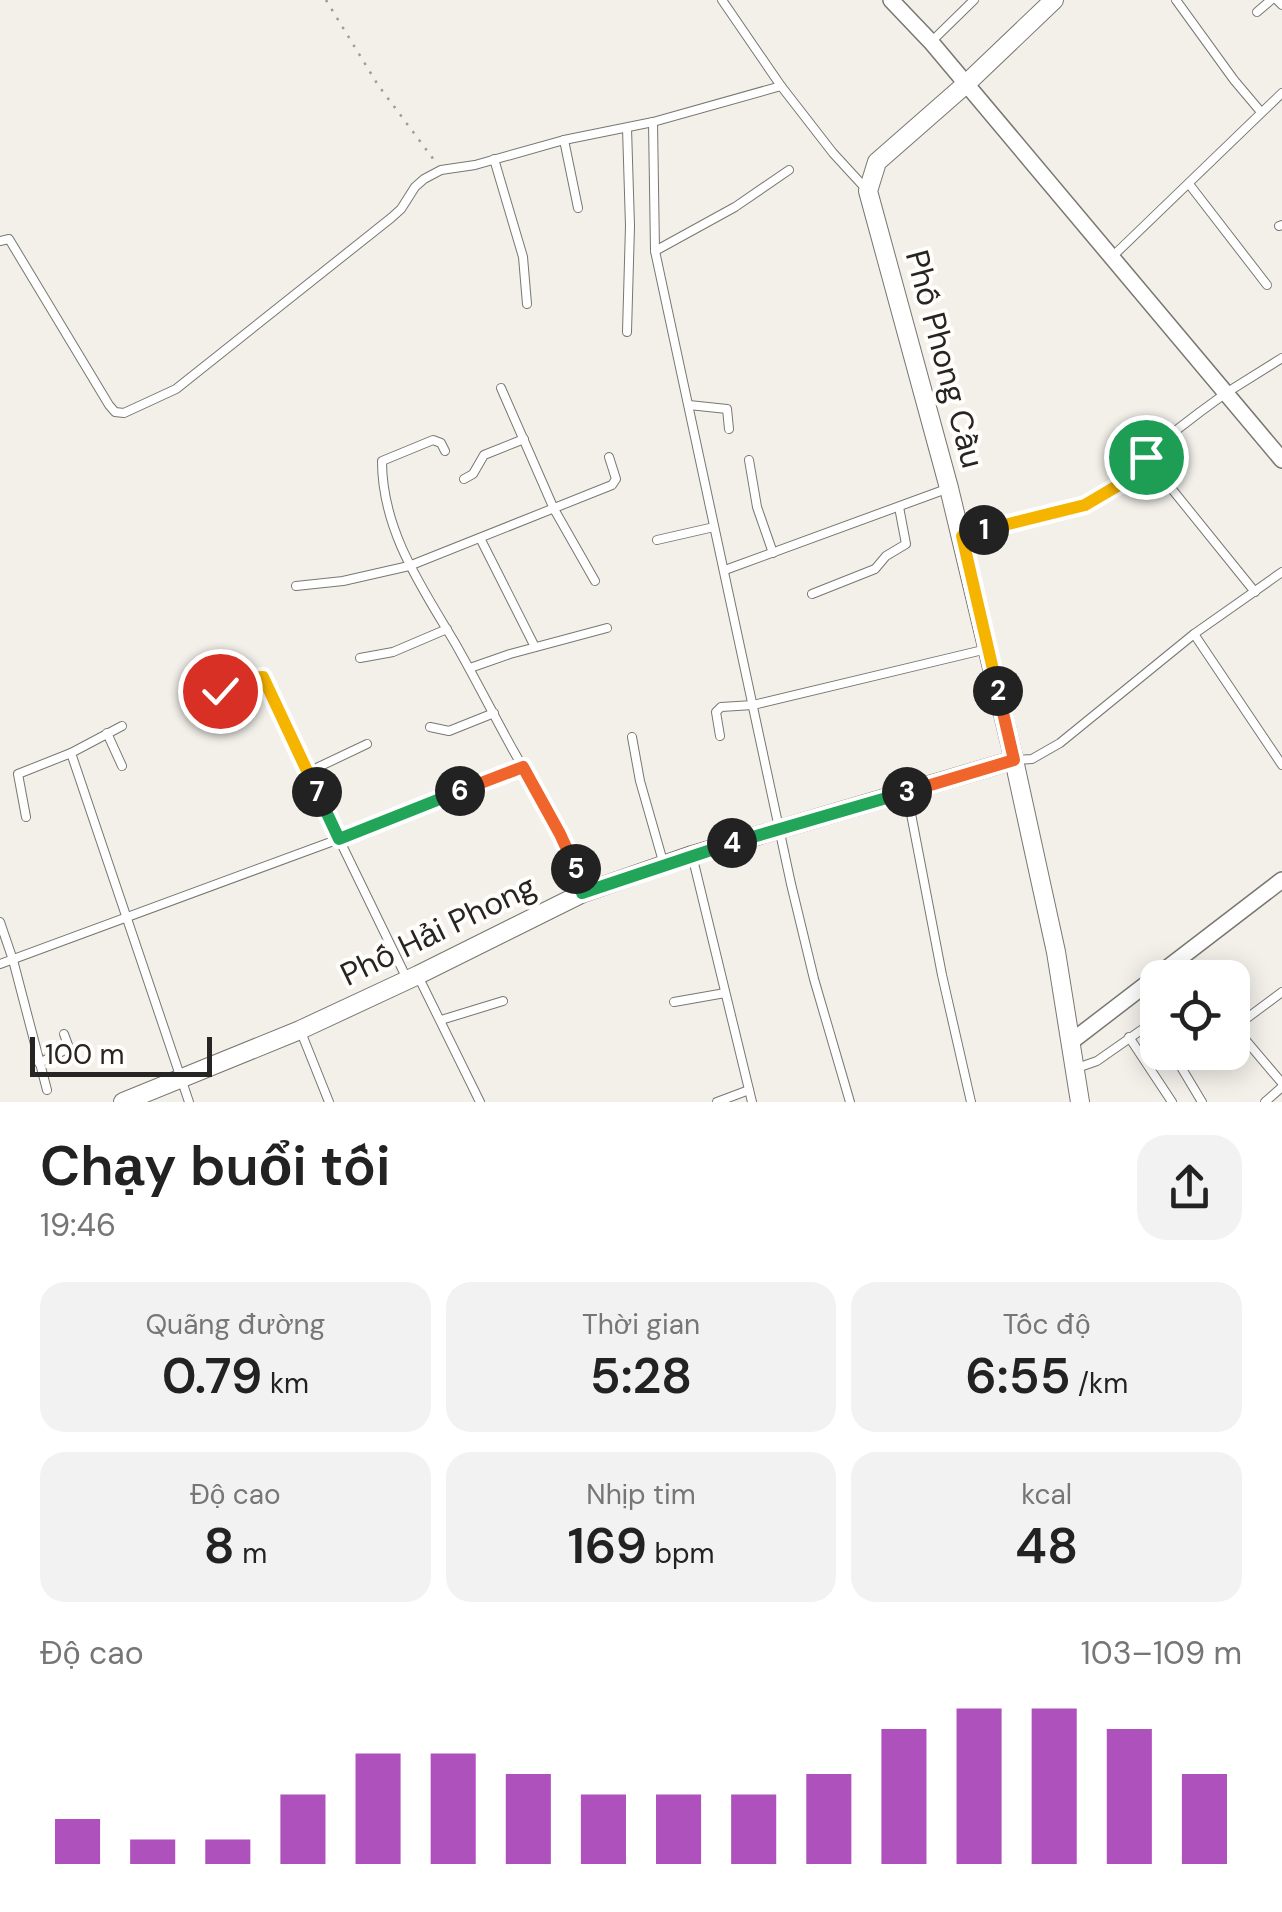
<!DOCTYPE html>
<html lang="vi">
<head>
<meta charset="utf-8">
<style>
  :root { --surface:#fff; --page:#f2f2f2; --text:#222; --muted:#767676; --accent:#ae51bc }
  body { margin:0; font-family:"DM Sans",sans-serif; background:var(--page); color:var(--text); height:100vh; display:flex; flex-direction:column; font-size:38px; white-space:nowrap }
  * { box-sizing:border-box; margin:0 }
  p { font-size:32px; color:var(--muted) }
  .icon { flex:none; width:55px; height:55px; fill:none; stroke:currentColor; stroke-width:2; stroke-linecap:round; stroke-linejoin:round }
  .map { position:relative; height:1102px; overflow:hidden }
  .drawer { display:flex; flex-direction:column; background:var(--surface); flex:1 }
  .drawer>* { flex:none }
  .buttons { position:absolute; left:1140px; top:960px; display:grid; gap:20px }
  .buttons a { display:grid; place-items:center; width:110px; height:110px; border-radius:20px; background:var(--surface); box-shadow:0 5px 25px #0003; font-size:50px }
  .scale { position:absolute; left:30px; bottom:25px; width:182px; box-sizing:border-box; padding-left:10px; border:5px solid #262523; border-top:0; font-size:28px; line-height:35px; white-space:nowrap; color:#262523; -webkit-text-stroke:8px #fffefb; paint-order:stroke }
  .pin { position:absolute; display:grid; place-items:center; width:85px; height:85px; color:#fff; margin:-42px; border:5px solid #fff; border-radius:50%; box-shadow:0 2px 10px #0007 }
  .km { position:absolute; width:50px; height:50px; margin:-25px; border-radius:50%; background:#222; color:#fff; font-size:28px; line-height:50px; text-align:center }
  .round { display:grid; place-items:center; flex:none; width:105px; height:105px; border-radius:30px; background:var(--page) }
  .overview { display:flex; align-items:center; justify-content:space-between; height:170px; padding:0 40px }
  h1 { font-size:55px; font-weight:600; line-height:75px }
  .metrics { display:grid; grid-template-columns:repeat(3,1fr); gap:15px; height:170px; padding:10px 40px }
  .metrics div { display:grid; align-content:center; border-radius:25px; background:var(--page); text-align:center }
  .metrics b { font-size:50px; font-weight:600 }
  .metrics small { font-size:28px; font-weight:400 }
  .metrics p { font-size:28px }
  .chart { height:280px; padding:20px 40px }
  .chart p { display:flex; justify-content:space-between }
  .chart svg { width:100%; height:180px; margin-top:10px; stroke:var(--accent); stroke-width:6 }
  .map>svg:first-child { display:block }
</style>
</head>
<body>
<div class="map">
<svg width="1282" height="1102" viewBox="0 0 1282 1102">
  <rect width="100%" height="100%" fill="#f3f0ea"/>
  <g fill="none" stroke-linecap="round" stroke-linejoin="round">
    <defs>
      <g id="service">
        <polyline points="722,0 781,86"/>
        <polyline points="1176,0 1234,80 1261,112"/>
        <polyline points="1277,0 1282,5"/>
        <polyline points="1257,12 1271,0"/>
        <polyline points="931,42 974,0"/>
        <polyline points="653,122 655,251 791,884 814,979 850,1102"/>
        <polyline points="564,140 578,208"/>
        <polyline points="494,159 523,257 527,304"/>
        <polyline points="1189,184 1267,285"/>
        <polyline points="1279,226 1282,225"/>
        <polyline points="0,241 9,239 109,405 115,412 124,413 176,389 391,218 401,209 415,187 424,179 441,170 475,165 564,140 653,122 781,86 833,153 867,190"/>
        <polyline points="655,251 735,207 789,170"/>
        <polyline points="1113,256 1282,93"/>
        <polyline points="627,332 630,226 627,128"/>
        <polyline points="501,388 554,509 595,581"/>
        <polyline points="689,405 727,409 729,429"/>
        <path d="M445,451L441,443L433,440L382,461C382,530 421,586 455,643C475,678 493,714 513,750C539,796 568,842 583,893"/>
        <polyline points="1146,457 1255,592"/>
        <polyline points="749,460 757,507 773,553"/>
        <polyline points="464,479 473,474 484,455 524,439"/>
        <polyline points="961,537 1085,505 1123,482 1170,435 1200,412 1226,393 1282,358"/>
        <polyline points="480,538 535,647"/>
        <polyline points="657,540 714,527"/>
        <polyline points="725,570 949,488"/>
        <polyline points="296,586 343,581 409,566 612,485 616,479 609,457"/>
        <polyline points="812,594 875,569 886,556 906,544 899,507"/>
        <polyline points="1194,634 1282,765"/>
        <polyline points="360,658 393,652 447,629"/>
        <polyline points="470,668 510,654 607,628"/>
        <polyline points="220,719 218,697 225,686 251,678 263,677 268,683 339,839 407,979"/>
        <polyline points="430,727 449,731 494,713"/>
        <polyline points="107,733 122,766"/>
        <polyline points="720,736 716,712 721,707 753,705 987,649"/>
        <polyline points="632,737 640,781 664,865"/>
        <polyline points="71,753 122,726"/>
        <polyline points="1015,760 1032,759 1060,743 1194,634 1282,572"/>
        <polyline points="308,772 367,744"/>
        <polyline points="907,793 942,975 971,1102"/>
        <polyline points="26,817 18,774 71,753 189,1102"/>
        <polyline points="692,855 752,1102"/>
        <polyline points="0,922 13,960 47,1090"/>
        <polyline points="1178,960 1193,978"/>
        <polyline points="0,964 339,839 523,767"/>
        <polyline points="418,976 480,1102"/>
        <polyline points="674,1002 725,993"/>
        <polyline points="441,1020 503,1001"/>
        <polyline points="1232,1024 1282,1083"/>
        <polyline points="1235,1027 1282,992"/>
        <polyline points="301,1032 329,1102"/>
        <polyline points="1129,1037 1172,1102"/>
        <polyline points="1172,1052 1202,1102"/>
        <polyline points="39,1063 67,1049 68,1045 64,1034"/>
        <polyline points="1077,1068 1097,1061 1147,1026 1155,1024 1158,1028"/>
        <polyline points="717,1102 749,1090"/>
        <polyline points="1265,1102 1282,1087"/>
      </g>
      <g id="minor">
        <polyline points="891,0 931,42 1282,460"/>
        <polyline points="1072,1041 1282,880"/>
      </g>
      <g id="tertiary">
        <polyline points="1054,0 966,84 877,162 868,191 949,488 1014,760 1056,952 1080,1102"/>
        <polyline points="123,1102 300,1030 418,975 583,893 692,855 1014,760"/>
      </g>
    </defs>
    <!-- service casing -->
    <use href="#service" stroke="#797771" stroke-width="10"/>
    <!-- minor casing -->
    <use href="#minor" stroke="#797771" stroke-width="18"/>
    <!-- tertiary casing -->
    <use href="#tertiary" stroke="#797771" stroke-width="20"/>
    <!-- path -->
    <polyline stroke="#9e9c98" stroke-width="2.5" stroke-dasharray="2.5 8" stroke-linecap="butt" points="326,0 378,85 434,160"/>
    <!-- service -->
    <use href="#service" stroke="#fff" stroke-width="8"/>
    <!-- minor -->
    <use href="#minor" stroke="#fff" stroke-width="15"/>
    <!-- tertiary -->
    <use href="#tertiary" stroke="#fff" stroke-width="18"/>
  </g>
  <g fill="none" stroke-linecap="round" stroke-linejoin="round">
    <defs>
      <polyline id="split-1" points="984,530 1085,505 1124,482 1146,457"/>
      <polyline id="split-2" points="984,530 962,536 998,691"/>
      <polyline id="split-3" points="907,792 1014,760 998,691"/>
      <polyline id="split-4" points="732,843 907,792"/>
      <polyline id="split-5" points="576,869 582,893 732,843"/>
      <polyline id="split-6" points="460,791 523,767 560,834 576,869"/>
      <polyline id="split-7" points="317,792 339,839 460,791"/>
      <path id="split-8" d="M220,691C230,681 250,677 263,677L317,792"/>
    </defs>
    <!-- split-1 casing -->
    <use href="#split-1" stroke="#fff" stroke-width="20"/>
    <!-- split-2 casing -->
    <use href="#split-2" stroke="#fff" stroke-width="20"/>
    <!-- split-3 casing -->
    <use href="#split-3" stroke="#fff" stroke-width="20"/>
    <!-- split-4 casing -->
    <use href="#split-4" stroke="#fff" stroke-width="20"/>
    <!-- split-5 casing -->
    <use href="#split-5" stroke="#fff" stroke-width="20"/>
    <!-- split-6 casing -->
    <use href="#split-6" stroke="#fff" stroke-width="20"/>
    <!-- split-7 casing -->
    <use href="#split-7" stroke="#fff" stroke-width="20"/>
    <!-- split-8 casing -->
    <use href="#split-8" stroke="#fff" stroke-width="20"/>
    <!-- split-1 -->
    <use href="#split-1" stroke="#f5b400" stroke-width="12"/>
    <!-- split-2 -->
    <use href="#split-2" stroke="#f5b400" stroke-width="12"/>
    <!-- split-3 -->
    <use href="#split-3" stroke="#f0652b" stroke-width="12"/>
    <!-- split-4 -->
    <use href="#split-4" stroke="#22a559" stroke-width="12"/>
    <!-- split-5 -->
    <use href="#split-5" stroke="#22a559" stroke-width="12"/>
    <!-- split-6 -->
    <use href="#split-6" stroke="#f0652b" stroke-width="12"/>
    <!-- split-7 -->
    <use href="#split-7" stroke="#22a559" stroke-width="12"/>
    <!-- split-8 -->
    <use href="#split-8" stroke="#f5b400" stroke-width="12"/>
  </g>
  <g text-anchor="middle" stroke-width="8" stroke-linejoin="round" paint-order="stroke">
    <!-- street labels -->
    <g font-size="32" fill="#262523" stroke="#fffefb">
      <text transform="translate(945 359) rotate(75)" y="11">Phố Phong Cầu</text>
      <text transform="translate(438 930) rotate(-26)" y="11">Phố Hải Phong</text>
    </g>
  </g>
</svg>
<div class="buttons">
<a><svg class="icon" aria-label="locate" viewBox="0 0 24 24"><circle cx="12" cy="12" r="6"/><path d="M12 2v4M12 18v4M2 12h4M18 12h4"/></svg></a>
</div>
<div class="scale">100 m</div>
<div class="pin" style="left:1146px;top:457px;background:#1e9e55"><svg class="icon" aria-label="arrive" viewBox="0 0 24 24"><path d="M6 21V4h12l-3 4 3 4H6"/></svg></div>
<div class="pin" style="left:220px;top:691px;background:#d93025"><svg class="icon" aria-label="check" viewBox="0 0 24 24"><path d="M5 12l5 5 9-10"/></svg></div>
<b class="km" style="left:984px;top:530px">1</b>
<b class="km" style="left:998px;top:691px">2</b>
<b class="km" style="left:907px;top:792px">3</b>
<b class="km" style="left:732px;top:843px">4</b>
<b class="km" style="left:576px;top:869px">5</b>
<b class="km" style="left:460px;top:791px">6</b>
<b class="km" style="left:317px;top:792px">7</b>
</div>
<section class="drawer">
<div class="overview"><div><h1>Chạy buổi tối</h1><p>19:46</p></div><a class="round"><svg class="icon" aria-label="share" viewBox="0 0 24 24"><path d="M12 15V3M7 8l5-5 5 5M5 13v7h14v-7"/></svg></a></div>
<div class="metrics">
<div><p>Quãng đường</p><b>0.79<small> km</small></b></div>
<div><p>Thời gian</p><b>5:28</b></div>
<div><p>Tốc độ</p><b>6:55<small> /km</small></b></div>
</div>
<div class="metrics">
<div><p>Độ cao</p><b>8<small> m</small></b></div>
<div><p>Nhịp tim</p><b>169<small> bpm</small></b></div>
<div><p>kcal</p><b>48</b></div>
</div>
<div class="chart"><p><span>Độ cao</span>103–109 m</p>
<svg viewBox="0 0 160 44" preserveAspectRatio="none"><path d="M5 44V33M15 44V38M25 44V38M35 44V27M45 44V17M55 44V17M65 44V22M75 44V27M85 44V27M95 44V27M105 44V22M115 44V11M125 44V6M135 44V6M145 44V11M155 44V22"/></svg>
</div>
</section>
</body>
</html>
